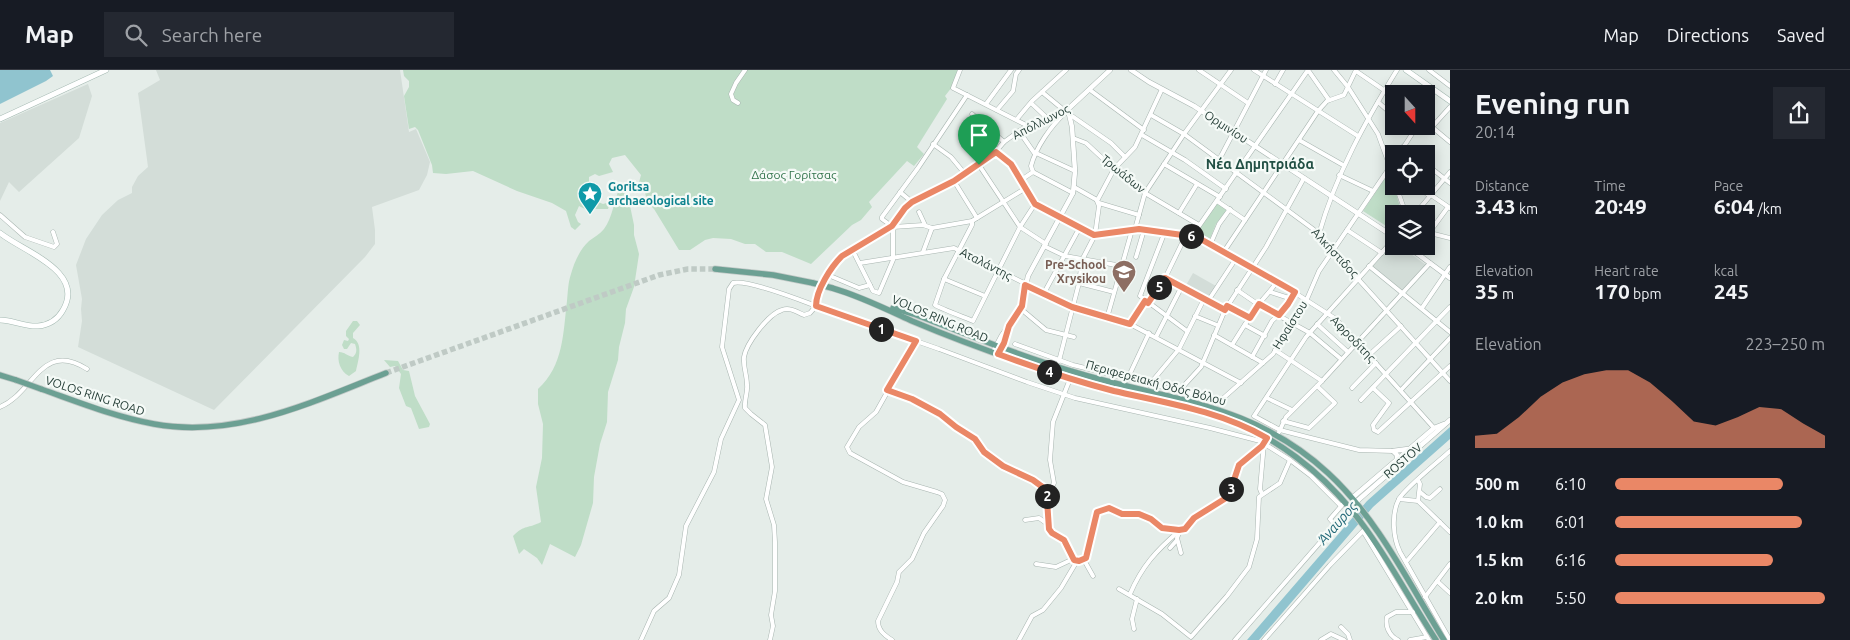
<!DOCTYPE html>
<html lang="en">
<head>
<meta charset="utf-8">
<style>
  :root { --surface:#171b24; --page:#242831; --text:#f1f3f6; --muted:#9ea1a6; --line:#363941; --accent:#ea8766 }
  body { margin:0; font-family:Ubuntu,sans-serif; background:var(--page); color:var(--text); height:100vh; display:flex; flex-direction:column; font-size:19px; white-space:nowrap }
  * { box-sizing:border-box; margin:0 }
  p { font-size:16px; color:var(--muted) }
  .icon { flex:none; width:28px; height:28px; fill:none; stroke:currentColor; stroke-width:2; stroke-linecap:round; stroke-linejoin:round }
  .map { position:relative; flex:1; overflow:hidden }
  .drawer { display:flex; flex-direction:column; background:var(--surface); width:400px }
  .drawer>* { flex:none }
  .needle { width:32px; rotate:159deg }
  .controls { position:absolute; left:1385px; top:15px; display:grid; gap:10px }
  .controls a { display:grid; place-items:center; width:50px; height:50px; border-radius:0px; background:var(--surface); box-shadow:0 2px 12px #0003; font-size:25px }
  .pin { position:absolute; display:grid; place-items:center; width:42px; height:42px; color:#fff; margin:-51px -21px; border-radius:50% 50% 50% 0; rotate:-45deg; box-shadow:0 0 5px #0007 }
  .pin .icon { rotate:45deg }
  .km { position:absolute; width:25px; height:25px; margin:-12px; border-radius:50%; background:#222; color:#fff; font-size:14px; line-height:25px; text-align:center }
  .round { display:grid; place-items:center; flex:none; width:52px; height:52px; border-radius:0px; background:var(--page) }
  .overview { display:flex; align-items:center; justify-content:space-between; height:85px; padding:0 25px }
  h1 { font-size:28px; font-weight:600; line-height:38px }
  .metrics { display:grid; grid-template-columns:repeat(3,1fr); gap:8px; height:85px; padding:5px 25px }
  .metrics div { display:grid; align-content:center }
  .metrics b { font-size:21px; font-weight:600 }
  .metrics small { font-size:14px; font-weight:400 }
  .metrics p { font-size:14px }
  .chart { height:140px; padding:10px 25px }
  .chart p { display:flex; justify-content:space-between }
  .chart svg { width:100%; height:90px; margin-top:5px; fill:var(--accent); opacity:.7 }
  ul { padding:0 25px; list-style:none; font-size:16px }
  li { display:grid; grid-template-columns:80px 60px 1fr; align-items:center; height:38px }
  li i { height:12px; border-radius:6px; background:var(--accent) }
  header { display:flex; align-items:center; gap:30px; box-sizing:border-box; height:70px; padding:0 25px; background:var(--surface); border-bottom:1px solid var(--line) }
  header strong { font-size:24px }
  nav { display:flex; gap:28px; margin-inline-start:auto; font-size:18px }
  .search { width:350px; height:45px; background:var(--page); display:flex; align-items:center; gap:12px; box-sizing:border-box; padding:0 18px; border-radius:0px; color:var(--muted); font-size:19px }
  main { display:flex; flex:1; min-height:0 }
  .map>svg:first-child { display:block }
</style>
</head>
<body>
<header>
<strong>Map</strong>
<div class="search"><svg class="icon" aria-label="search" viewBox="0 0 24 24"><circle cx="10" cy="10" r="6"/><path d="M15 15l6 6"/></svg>Search here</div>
<nav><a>Map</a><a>Directions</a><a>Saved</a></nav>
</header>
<main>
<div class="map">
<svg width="1450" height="570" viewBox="0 0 1450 570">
  <rect width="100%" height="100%" fill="#e5ede9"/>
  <!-- built -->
  <g fill="#d3ddd8">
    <polygon points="156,0 400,0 409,62 416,59 430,92 427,105 419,120 372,137 375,160 375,174 365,187 214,340 78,277 82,251 81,239 82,229 76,195 86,169 102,145 118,130 132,123 132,117 138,106 148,97 138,23 160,10"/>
    <polygon points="88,14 92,26 79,68 19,122 9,112 0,131 0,53"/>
    <polygon points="1394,172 1394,176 1400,176 1426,195 1402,220 1371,197"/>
    <polygon points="1193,203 1216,216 1208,229 1185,217"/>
  </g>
  <!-- green -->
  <g fill="#bfddc7">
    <polygon points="403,0 959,0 952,17 945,26 947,29 917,77 924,84 914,96 907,91 869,132 872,137 861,150 852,155 811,194 782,182 766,182 755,174 745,174 731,169 713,168 705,170 690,180 679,180 654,139 648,133 645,123 638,116 641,105 625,85 612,88 609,94 613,102 599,106 595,104 589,107 589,118 596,131 603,134 610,132 608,139 585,139 579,136 575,145 578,152 581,154 575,160 571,157 566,141 552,133 517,121 473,101 446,104 433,103 432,95 418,60 415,57 409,59 404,26 409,17 409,11 404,6"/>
    <polygon points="1388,104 1391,106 1402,144 1394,144 1394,161 1363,141"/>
    <path d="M620,116L624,119L628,126L634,155V165L639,184L634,217L626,239L625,253L619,277L618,290L608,322L607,352L600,374L594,407L593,433L581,475L575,487L550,474L542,495L537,488L524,479L519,484L513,466C525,454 528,459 541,452L536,417L542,388L543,354L538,334V319C564,295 563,263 567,231C568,221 568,213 571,204C574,193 580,179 589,171C594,167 600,164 604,159C612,149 615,128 620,116Z"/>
    <polygon points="1217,133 1227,140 1216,154 1209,171 1195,164"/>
    <path d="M353,251H357L360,255L353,263V268C364,274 358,291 356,301L349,306C340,301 337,291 339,282C345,282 347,286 353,287C357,283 357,280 355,274L351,273L347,279H344L342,275L344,270L348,271L349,269L346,266V261Z"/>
    <polygon points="384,290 398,291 403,300 409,301 415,326 430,354 429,357 419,359 411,338 406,336 399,318 401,304 395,296 390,297"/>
  </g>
  <!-- water -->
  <g fill="#90c4cf">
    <polygon points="0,0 50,0 53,6 46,11 0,34"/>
    <polygon points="1450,357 1450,369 1373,437 1259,570 1247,570 1367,431"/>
  </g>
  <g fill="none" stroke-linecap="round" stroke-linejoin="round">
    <!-- primary-tunnel -->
    <polyline stroke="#bfcac5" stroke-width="5.5" stroke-dasharray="5.5 3" stroke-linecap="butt" points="386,303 659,205 688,199 715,199"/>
    <defs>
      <g id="minor">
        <polyline points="960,0 953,18 1028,56"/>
        <polyline points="1199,0 1248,33"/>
        <polyline points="1254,0 1358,66"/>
        <polyline points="1308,0 1329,30"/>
        <polyline points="1334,0 1348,17 1378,64 1394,108"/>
        <polyline points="1429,0 1450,16"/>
        <polyline points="1356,1 1394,27"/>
        <polyline points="1275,14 1283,0"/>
        <polyline points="1090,20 1144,60"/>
        <polyline points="1042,22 1065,41"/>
        <polyline points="967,25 918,98 882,147 882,149 893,157 923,155 932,158 972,151 1026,118"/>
        <polyline points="1378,32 1394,46"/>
        <polyline points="738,33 733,30 731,24 736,13 745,0"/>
        <polyline points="1031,33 1047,48"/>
        <polyline points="986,34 1011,0"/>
        <polyline points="997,40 1013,21 1016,4 1019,0"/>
        <polyline points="1066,41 1035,52 1019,61 1004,72 991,87 954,111 912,132 905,138 893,156 842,186 834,195 825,212 818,226 816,236 939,279 1027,312 1075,328 1210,358 1260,371 1290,390 1311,406 1341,436"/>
        <polyline points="972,44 1004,72"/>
        <polyline points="1069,44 1111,73 1125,87"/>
        <polyline points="1151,45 1184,64 1313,159 1450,311"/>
        <polyline points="1017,49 1032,31 1066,0"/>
        <polyline points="1426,52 1450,72"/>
        <polyline points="1432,57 1450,37"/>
        <polyline points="1019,61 1035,84"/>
        <polyline points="1142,65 1185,90 1226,119"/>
        <polyline points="982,66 997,81"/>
        <polyline points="962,68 986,91"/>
        <polyline points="1073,68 1086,73 1114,99 1145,123 1199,155"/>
        <polyline points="1299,70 1343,95"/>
        <polyline points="933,74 951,87 965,104"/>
        <polyline points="1404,76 1413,84"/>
        <polyline points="996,82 1011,94 1035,134 1060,148"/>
        <polyline points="1036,83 1075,101"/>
        <polyline points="1399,84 1412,64 1411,61 1406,56"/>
        <polyline points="1219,90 1266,0"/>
        <polyline points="1164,94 1220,127"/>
        <polyline points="1426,94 1450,113"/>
        <polyline points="979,95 1020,157 1046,174"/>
        <polyline points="1033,102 1073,123"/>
        <polyline points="1339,105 1373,121"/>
        <path d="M1021,110L1033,102L1031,96C1036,77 1051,56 1065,43"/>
        <polyline points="954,111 977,148"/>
        <polyline points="1396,116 1406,144"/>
        <polyline points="1416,116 1430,126"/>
        <polyline points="1074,117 1097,130"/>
        <polyline points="900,122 912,132"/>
        <polyline points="1431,125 1450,138"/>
        <polyline points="1217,131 1245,150"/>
        <polyline points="1099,133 1139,145"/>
        <polyline points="919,142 925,155"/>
        <polyline points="1179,143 1197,114"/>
        <polyline points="1415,144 1450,102"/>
        <polyline points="0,145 25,167 54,177 57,174 53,162"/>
        <polyline points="1060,147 1094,165 1139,159 1197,167 1278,212 1336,249 1434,358"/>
        <path d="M972,151V155L944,209L935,235C937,237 966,248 973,251L1020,157L1035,134"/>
        <polyline points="1135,159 1145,123 1184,64 1231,0"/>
        <polyline points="1347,160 1382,183"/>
        <polyline points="1426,162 1450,168"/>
        <polyline points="1164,164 1140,226 1187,261"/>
        <path d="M1319,164C1336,104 1365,52 1397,0"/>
        <polyline points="1192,166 1308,0"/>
        <polyline points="1426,167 1448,137"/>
        <polyline points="1210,175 1219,154 1230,139"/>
        <polyline points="1044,176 1065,186 1122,196"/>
        <polyline points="852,179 873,221 879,223 893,190 893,157"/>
        <polyline points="923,182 932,158"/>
        <polyline points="1415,182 1419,176"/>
        <polyline points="1223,183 1318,41 1327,31 1344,25 1356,0"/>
        <polyline points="1136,187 1144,160"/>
        <polyline points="860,193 954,178 1072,237 1130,254 1241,313"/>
        <polyline points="1369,196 1450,262"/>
        <polyline points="828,205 859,218 870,215"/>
        <polyline points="1165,208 1225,240"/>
        <polyline points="944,209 985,226"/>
        <polyline points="1079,213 1114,222"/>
        <polyline points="1237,220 1256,233 1310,263 1341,289"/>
        <polyline points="1270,222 1292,229"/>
        <polyline points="1044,223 1080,157"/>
        <polyline points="1208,231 1235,190"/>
        <polyline points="1148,233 1167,204 1186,165"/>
        <polyline points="1227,236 1250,248"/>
        <polyline points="1422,238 1450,197"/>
        <polyline points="1021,239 1046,260 1074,267"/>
        <polyline points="1195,246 1217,255"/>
        <polyline points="1107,248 1132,160"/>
        <polyline points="1130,254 1145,231"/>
        <polyline points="1317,254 1348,282"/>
        <polyline points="1245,255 1265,266"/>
        <polyline points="1214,265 1263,293"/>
        <polyline points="1156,267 1181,218"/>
        <polyline points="1015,274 1073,295 1220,331 1273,284 1307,229 1319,201 1394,91"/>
        <path d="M1232,275C1241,261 1249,247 1259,234C1265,226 1272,220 1277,211"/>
        <polyline points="1275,280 1322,311"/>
        <polyline points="1369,285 1401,256"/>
        <polyline points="1252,287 1272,251 1286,238 1295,222"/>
        <polyline points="1059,291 1079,213 1082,190 1095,165 1099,136 1097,131 1114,99 1135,77 1162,19"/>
        <polyline points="1070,309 1053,352 1050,390 1054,413 1047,426 1050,461 1064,470 1072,488 1075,491 1082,491 1086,488 1097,442 1109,438 1122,444 1140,444 1151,449 1162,458 1179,461 1185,459 1200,443 1226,428 1230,422 1239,395 1265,372"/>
        <polyline points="1127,310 1149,263"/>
        <polyline points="1149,315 1179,279 1204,229"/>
        <polyline points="1352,318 1376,293"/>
        <polyline points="1373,318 1389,333 1373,355 1374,360 1378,362 1450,296"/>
        <polyline points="1401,320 1450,268"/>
        <polyline points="887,321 912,329 940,344 955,357 975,369 984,382 1003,396 1033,411 1048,421"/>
        <polyline points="1178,322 1201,297 1225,240 1266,177 1304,108"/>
        <polyline points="1267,328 1292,340"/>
        <polyline points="1361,330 1450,237"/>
        <path d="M0,337C34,323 41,270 87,299"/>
        <polyline points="1283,351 1309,358 1335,333 1317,316"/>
        <polyline points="1279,362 1286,347 1322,311 1430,193"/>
        <polyline points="1393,381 1359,380 1307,367 1280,360 1254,346 1306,267 1394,169"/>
        <path d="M1450,381C1439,391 1405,418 1399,429C1391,444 1393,468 1400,482L1450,570"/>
        <polyline points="1420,422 1426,427 1430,428 1440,419"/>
        <polyline points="1262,424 1260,419 1264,373"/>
        <polyline points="1399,429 1418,431 1450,462"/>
        <polyline points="1418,431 1420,414 1418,410"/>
        <polyline points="1025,450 1039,448 1049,455"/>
        <polyline points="1335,455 1330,449 1343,434"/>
        <polyline points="1179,463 1177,468 1181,483"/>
        <polyline points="1170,478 1177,470"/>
        <polyline points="1084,490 1093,506"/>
        <polyline points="1406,492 1440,452"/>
        <polyline points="1036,494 1056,497 1073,489"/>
        <polyline points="1437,511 1450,523"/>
        <polyline points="1119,519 1162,544 1191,567 1227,526 1249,497 1257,469 1259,427 1280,413 1290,390"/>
        <path d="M1130,524C1142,496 1156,481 1179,461"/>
        <polyline points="1425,527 1450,494"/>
        <polyline points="1341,557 1348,564 1350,570"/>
        <polyline points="1134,559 1132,549 1137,529"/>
        <path d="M641,570L654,541L669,528L679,505L686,456L714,402L721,369L739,330L722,277L729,219L733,213C747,209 800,230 816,236L810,243L804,245C797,242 790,237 782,240C768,244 746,274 744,287C743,297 747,305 747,315C748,322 744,330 745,338L751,344L765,355L772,397L766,429L774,455L775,472V521L771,545L773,556L770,570"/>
        <path d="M892,570C884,565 878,560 878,551L897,512L899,502L912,489L924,463L943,436L945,430L942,424L937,422L903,412L850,383L847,377L859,357L876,342L916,271"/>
        <polyline points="1019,570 1032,546 1043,540 1061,518 1077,491"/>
        <polyline points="1235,570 1350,438"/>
        <polyline points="1264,570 1330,495 1363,461 1429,570"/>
        <polyline points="1321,570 1331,564 1344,570"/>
        <path d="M1398,570C1389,566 1385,556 1387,547L1396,542H1413"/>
        <polyline points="1410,570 1427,567"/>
      </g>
      <g id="tertiary">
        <polyline points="1131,0 1149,12 1194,36 1394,167"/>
        <polyline points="1407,176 1450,208"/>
        <polyline points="1001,279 1008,260"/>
        <polyline points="993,282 1002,265 1021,239 1028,206 1073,123 1075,101 1072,57 1069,44 1066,41 1110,0"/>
        <polyline points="1397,389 1397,385 1393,381 1408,379"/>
        <polyline points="1352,428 1434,358 1444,354"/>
        <polyline points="1356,432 1450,350"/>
      </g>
      <g id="secondary">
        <polyline points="1406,0 1450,31"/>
        <polyline points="0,49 106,0"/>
        <path d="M0,163C22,181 86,201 63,240C58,249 49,255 38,256C25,257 13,250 0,250"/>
      </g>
      <g id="primary">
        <polyline points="715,199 773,205 813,213"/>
        <path d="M832,218C860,226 886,239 912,251C957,270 1004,287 1050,302C1103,320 1158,327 1211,343C1273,363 1325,403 1363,455C1390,491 1411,532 1436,570"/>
        <path d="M893,238L914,244C969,265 1024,288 1081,304C1172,331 1254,334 1328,403C1378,449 1408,512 1444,570"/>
        <polyline points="0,305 16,310"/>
        <path d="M41,319C78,332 115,347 154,354C236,369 312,332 386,303"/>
      </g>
    </defs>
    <!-- minor casing -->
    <use href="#minor" stroke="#a8b5b0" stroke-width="5"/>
    <!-- tertiary casing -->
    <use href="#tertiary" stroke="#a8b5b0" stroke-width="5.5"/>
    <!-- secondary casing -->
    <use href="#secondary" stroke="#a3b8b1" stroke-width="6"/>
    <!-- primary casing -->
    <use href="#primary" stroke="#c2c9c7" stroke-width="7"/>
    <!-- minor -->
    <use href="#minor" stroke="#fff" stroke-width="4"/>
    <!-- tertiary -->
    <use href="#tertiary" stroke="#fff" stroke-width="4.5"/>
    <!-- secondary -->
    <use href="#secondary" stroke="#fff" stroke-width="5"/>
    <!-- primary -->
    <use href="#primary" stroke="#6ca093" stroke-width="5.5"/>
    <defs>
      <g id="primary-bridge">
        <polyline points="813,213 832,218"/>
        <polyline points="16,310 41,319"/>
      </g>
    </defs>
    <!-- primary-bridge casing -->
    <use href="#primary-bridge" stroke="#c2c9c7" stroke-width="7" stroke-linecap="butt"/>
    <!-- primary-bridge -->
    <use href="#primary-bridge" stroke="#6ca093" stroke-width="5.5"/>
  </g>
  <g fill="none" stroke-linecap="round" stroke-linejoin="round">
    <defs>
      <path id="route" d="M996,82L1011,94L1035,134L1094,165L1139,159L1197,167L1295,222L1288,234L1279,245L1259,234L1250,248L1227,236L1225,240L1165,208L1148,233L1145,231L1130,254L1072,237L1025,215L1022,236L1009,256L1004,273L998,284C1036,298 1075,311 1114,321C1167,333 1220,341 1267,368L1262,376L1239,395L1230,422L1226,428L1194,448L1185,459L1179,460L1162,458L1151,449L1139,444H1122L1109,438L1097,442L1086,488L1079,491L1074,490L1064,470L1052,463L1049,459L1047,430L1048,421L1033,410L1003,396L984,382L975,369L956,357L940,344L912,329L887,320L916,271L816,236C816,220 831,197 842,186L892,156L905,138L912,132L954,111Z"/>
    </defs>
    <!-- route casing -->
    <use href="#route" stroke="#fff" stroke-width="10"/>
    <!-- route -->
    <use href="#route" stroke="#ea8766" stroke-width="6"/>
  </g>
  <!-- icons -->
  <defs>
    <symbol id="sight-pin" viewBox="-11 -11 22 30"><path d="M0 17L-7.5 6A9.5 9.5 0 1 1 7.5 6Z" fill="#0f9aa8" stroke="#f5faf7"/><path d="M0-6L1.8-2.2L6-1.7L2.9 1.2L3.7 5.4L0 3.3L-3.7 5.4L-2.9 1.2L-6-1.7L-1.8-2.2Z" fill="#fff"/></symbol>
    <symbol id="school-pin" viewBox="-11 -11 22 30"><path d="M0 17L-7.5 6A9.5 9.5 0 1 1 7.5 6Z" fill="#8d6e63" stroke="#f5faf7"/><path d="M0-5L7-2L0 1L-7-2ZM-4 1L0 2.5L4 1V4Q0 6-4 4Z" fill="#fff"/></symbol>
  </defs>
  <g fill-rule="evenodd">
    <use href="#sight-pin" x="576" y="110" width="28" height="38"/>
    <use href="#school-pin" x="1110" y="188" width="28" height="38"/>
  </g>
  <g text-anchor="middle" stroke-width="4.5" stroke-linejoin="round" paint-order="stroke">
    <!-- street labels -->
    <g font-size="12" fill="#253e37" stroke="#f5faf7">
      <text transform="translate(1041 52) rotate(-27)" y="4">Απόλλωνος</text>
      <text transform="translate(1226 57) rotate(33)" y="4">Ορμινίου</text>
      <text transform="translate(1123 104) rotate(39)" y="4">Τρωάδων</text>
      <text transform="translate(1335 183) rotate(47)" y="4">Αλκήστιδος</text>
      <text transform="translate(986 194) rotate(27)" y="4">Αταλάντης</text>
      <text transform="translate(940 249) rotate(23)" y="4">VOLOS RING ROAD</text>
      <text transform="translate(1290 255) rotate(-58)" y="4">Ηφαίστου</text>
      <text transform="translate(1353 269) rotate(46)" y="4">Αφροδίτης</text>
      <text transform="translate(1156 313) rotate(15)" y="4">Περιφερειακή Οδός Βόλου</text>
      <text transform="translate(95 326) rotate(18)" y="4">VOLOS RING ROAD</text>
      <text transform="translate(1403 391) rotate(-41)" y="4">ROSTOV</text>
    </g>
    <!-- park labels -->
    <g font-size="12" fill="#31734b" stroke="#f5faf7">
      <text x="794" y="109">Δάσος Γορίτσας</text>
    </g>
    <!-- culture labels -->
    <g font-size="12" font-weight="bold" fill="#0d838f" stroke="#f5faf7" text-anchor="start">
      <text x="608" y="121">Goritsa<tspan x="608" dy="14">archaeological site</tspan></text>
    </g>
    <!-- education labels -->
    <g font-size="12" font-weight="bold" fill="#785e54" stroke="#f5faf7" text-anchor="end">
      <text x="1106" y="199">Pre-School<tspan x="1106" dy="14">Xrysikou</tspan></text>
    </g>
    <!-- neighbourhood labels -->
    <g font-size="14" font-weight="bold" fill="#214f44" stroke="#f5faf7">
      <text x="1260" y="99">Νέα Δημητριάδα</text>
    </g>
    <!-- water labels -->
    <g font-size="14" font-style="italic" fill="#226877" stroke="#f5faf7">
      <text transform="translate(1337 453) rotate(-49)" y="5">Άναυρος</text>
    </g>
  </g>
</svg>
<div class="controls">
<a><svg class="needle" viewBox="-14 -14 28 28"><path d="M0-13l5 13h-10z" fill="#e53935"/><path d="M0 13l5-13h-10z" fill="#9ea1a6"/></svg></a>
<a><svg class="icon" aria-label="locate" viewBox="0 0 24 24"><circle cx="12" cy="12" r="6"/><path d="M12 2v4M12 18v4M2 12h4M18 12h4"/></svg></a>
<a><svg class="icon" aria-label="layers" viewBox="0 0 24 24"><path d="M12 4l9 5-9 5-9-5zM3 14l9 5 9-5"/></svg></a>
</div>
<div class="pin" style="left:979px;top:95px;background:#1e9e55"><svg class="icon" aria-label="arrive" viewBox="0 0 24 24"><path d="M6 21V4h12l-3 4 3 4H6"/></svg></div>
<b class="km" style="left:881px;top:259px">1</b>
<b class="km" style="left:1047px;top:426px">2</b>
<b class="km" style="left:1231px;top:419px">3</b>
<b class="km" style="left:1049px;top:302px">4</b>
<b class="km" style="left:1159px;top:217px">5</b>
<b class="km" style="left:1191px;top:166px">6</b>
</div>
<section class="drawer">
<div class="overview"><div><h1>Evening run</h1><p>20:14</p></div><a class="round"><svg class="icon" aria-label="share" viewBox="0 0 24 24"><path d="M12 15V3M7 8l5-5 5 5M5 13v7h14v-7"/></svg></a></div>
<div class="metrics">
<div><p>Distance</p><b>3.43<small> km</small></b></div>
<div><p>Time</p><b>20:49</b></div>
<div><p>Pace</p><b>6:04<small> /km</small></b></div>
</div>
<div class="metrics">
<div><p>Elevation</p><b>35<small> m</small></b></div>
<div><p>Heart rate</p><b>170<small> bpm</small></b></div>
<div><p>kcal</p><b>245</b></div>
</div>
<div class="chart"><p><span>Elevation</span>223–250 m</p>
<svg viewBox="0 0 160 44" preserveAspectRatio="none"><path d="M0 44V38L10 37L20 29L30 19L40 12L50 8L60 6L70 6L80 12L90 21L100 31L110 33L120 29L130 24L140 25L150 32L160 38V44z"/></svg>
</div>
<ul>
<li><b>500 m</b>6:10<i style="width:80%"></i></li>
<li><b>1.0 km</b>6:01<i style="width:89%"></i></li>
<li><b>1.5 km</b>6:16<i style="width:75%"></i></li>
<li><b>2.0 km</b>5:50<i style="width:100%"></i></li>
</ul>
</section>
</main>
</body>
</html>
